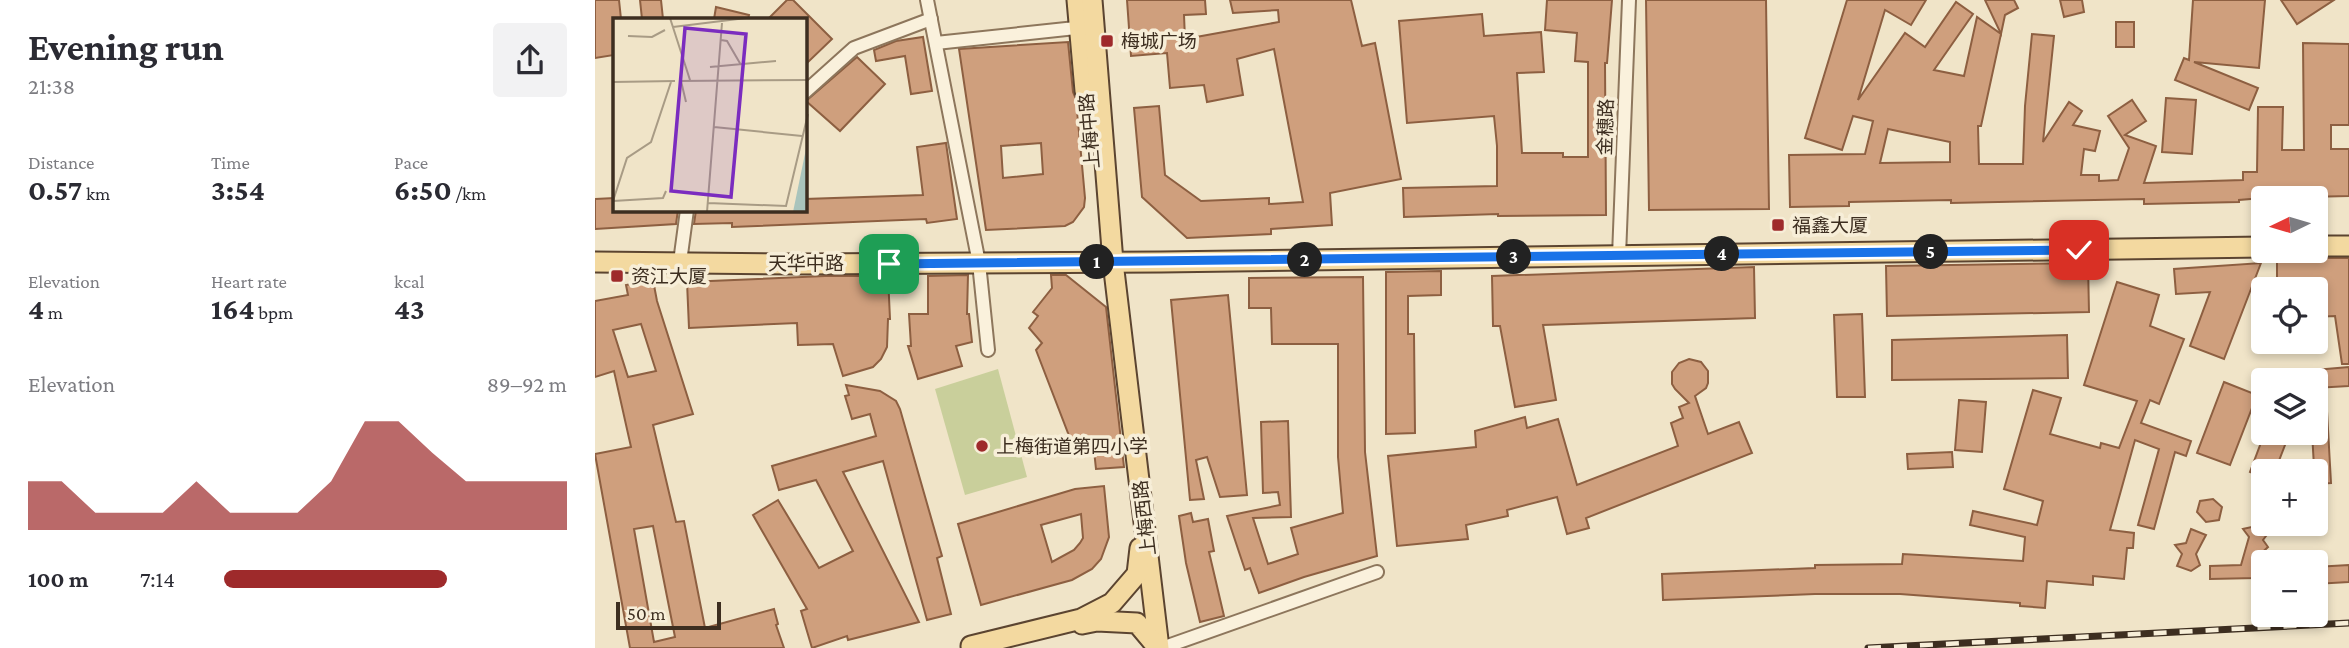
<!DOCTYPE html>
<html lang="en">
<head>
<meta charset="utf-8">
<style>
  :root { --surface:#fff; --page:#f2f2f3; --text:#2b2b33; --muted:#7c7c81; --accent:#9e2a2b }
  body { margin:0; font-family:"Crimson Pro","Noto Sans SC",serif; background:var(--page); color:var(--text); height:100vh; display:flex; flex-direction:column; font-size:26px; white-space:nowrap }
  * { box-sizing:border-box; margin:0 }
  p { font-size:23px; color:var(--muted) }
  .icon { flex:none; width:38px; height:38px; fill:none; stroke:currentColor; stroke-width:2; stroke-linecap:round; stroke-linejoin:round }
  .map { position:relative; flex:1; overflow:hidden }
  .side { display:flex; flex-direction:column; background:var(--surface); width:595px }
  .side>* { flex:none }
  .needle { width:46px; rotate:265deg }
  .fabs { position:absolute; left:1656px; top:186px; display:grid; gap:14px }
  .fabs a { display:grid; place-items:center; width:77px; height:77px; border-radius:7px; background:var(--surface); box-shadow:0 4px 10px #0003; font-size:35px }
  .scale { position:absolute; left:21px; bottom:18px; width:105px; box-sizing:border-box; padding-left:7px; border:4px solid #3d2e20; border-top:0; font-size:19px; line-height:24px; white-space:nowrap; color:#3d2e20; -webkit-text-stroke:5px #f7eed8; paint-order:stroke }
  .pin { position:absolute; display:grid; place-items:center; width:60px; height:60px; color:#fff; margin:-30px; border-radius:14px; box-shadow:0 4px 10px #0006 }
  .km { position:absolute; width:35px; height:35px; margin:-18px; border-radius:50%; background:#222; color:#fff; font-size:19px; line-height:35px; text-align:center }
  .round { display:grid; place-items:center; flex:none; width:74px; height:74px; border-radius:7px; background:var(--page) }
  .overview { display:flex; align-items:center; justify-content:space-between; height:119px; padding:0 28px }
  h1 { font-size:38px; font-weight:700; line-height:52px }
  .metrics { display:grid; grid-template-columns:repeat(3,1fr); gap:10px; height:119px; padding:7px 28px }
  .metrics div { display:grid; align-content:center }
  .metrics b { font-size:30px; font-weight:700 }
  .metrics small { font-size:19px; font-weight:400 }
  .metrics p { font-size:19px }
  .chart { height:196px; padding:14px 28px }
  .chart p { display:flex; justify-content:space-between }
  .chart svg { width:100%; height:126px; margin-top:7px; fill:var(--accent); opacity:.7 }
  ul { padding:0 28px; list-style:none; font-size:23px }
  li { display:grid; grid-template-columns:112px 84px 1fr; align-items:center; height:52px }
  li i { height:18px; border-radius:9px; background:var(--accent) }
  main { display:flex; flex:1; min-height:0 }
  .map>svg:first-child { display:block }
</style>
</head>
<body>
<main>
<section class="side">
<div class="overview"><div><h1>Evening run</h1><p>21:38</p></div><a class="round"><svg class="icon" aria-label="share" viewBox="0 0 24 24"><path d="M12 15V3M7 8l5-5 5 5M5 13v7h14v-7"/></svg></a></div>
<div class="metrics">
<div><p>Distance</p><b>0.57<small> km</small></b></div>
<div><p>Time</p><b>3:54</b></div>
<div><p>Pace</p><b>6:50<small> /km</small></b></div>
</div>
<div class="metrics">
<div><p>Elevation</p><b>4<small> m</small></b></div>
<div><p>Heart rate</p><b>164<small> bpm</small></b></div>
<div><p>kcal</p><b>43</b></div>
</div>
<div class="chart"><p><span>Elevation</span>89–92 m</p>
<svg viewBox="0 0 160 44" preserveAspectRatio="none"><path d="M0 44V27L10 27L20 38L30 38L40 38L50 27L60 38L70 38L80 38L90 27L100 6L110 6L120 17L130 27L140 27L150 27L160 27V44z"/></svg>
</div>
<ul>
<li><b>100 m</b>7:14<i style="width:65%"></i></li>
</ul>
</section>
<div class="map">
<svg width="1754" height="648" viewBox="0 0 1754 648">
  <rect width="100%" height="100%" fill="#f0e4c8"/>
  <!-- green -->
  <polygon fill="#c9cf9b" points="403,369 432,477 370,495 340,389"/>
  <!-- building -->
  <g fill="#cf9f7d" stroke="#8d5f41" stroke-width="2" fill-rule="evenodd">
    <polygon points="0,0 24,0 26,19 19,19 19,55 0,58"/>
    <polygon points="45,0 66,0 68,19 47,19"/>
    <polygon points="192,0 198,0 237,39 210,65 210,19 173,19"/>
    <polygon points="532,0 610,0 611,14 589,15 590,39 684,22 683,10 638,13 635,0 756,0 767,46 780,43 806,179 735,193 737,225 676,229 676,234 592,238 547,197 539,108 564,106 570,175 606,201 674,198 674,204 708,202 679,49 642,59 648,95 612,102 609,85 575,88 572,53 536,56"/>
    <polygon points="952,0 1017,0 1012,63 1010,63 1011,215 903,216 903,214 809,217 808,188 902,186 902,146 899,116 812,123 804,21 887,14 889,36 946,32 949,72 922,73 927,153 968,153 968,157 993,157 993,62 980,61 982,33 950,30"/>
    <polygon points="1051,0 1171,0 1174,209 1054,210"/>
    <path d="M1252,0H1331L1316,25L1290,10L1263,100L1310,33L1330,47L1361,2L1378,14L1339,70L1369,76L1382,17L1406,34L1386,126H1383L1384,164H1428L1430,106L1437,34L1459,36L1448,142L1474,102L1487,111L1478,125L1505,131L1500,151L1489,149L1486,175H1504V181L1523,180L1534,148L1513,116L1537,100L1551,121L1530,135L1561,146L1549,183L1648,180V172H1662L1663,107H1688L1687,150H1709L1708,43L1754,44V125H1736V149H1754V196L1668,198L1644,200V202L1549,204V199L1356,203V200L1254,202V206L1195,207L1194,155L1270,154L1278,121L1258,116L1247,150L1210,138ZM1293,129L1355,142V162L1285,163Z"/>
    <polygon points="1390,0 1419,0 1423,8 1410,15 1406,34"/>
    <polygon points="1465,0 1487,0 1489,12 1469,17"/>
    <polygon points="1598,0 1670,0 1664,68 1599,62 1663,88 1654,110 1580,80 1589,58 1594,60"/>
    <polygon points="1686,0 1739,0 1702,24"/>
    <polygon points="121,7 154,15 153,19 119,19"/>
    <rect x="1521" y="22" width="18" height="25"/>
    <polygon points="328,37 337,91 316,94 310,56 281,61 279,50 301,41"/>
    <path d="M473,42L478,92L481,99L490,198L489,207L478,222L470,226L391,230L364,49ZM446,143L448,174L408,178L406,146Z"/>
    <polygon points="262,57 290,84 245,131 211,101"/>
    <polygon points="1571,98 1601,100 1597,154 1567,152"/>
    <polygon points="351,143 362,219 332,223 331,219 137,227 137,223 99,224 101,210 210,210 210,199 328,195 322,147"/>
    <polygon points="19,198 19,210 83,210 81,224 0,229 0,199"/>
    <polygon points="1682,258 1754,258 1754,364 1747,364 1740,316 1720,317 1720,289 1682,289"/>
    <polygon points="1493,263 1494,312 1292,316 1291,266"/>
    <polygon points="1666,263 1629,359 1595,346 1615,292 1581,294 1579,269"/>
    <polygon points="1159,267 1160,318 948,325 961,400 920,407 905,326 898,326 897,276"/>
    <polygon points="846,271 846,295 813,296 813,334 819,334 820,433 791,434 791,272"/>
    <polygon points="373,275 372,314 374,314 377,342 361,346 367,366 323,379 313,346 316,346 314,314 333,314 333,276"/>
    <polygon points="456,275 471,275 511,307 529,467 501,469 498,441 478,446 441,350 447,343 434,328 443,316 438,312 457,288"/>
    <polygon points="230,276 293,276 295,319 293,319 292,347 286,359 278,367 248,376 238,344 203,345 202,323 94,328 92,282"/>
    <polygon points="768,277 770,452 782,556 709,577 664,593 655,568 650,570 632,516 685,505 683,492 668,493 666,422 693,421 696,517 658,518 673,564 703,554 696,528 748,513 743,457 743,344 677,344 676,308 654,308 654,278"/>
    <path d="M58,280L62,301L98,414L58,425L81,522L89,521L110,628L179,609L183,624L181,625L189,648H35L0,454L36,447L19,371L0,377V301L33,295L31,285ZM46,324L61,371L33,377L18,330ZM58,526L80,637L59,642L39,529Z"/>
    <polygon points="1522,282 1564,295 1555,326 1589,339 1564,404 1555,400 1546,423 1596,441 1591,456 1580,452 1559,529 1543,525 1564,449 1540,440 1515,530 1539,533 1538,548 1532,548 1529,579 1498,576 1498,585 1452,581 1450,608 1425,606 1425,603 1305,594 1220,594 1068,600 1067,574 1220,568 1220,565 1307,564 1308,554 1428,561 1430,537 1375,525 1378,511 1442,525 1448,501 1409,489 1438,390 1466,398 1455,434 1505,448 1506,443 1524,448 1542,401 1489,385"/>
    <polygon points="633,295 652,495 625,497 612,457 601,460 609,499 595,500 576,300"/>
    <polygon points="1267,314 1270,397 1242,397 1239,315"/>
    <polygon points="1472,335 1473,378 1297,380 1297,340"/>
    <polygon points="1094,359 1106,362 1113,371 1113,383 1111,388 1100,396 1113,434 1144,422 1157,453 991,518 994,528 972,534 962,497 912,510 913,516 871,525 873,539 802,546 793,456 881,447 880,431 930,417 932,428 963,419 982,485 1083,446 1076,423 1088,418 1084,407 1094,403 1080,389 1077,384 1077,372 1084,363"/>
    <polygon points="1754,367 1754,386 1720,388 1720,370"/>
    <polygon points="1629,382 1662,395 1635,465 1602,453"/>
    <polygon points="251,385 285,391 301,401 305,409 347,556 342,558 356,614 332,620 288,461 248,472 324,622 253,640 252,636 217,648 206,611 212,609 158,515 183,500 224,568 258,551 221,480 184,490 177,466 281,436 275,414 257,419 250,396 254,395"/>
    <polygon points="1364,400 1391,402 1387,452 1360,450"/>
    <polygon points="1732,411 1736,483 1720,484 1717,432 1720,432 1720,412"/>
    <polygon points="1670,432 1695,432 1680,471 1668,471 1668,477 1655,472"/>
    <polygon points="1357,452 1358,467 1313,469 1312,454"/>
    <path d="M509,486L514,537L506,559L497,569L477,580L386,605L363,524L480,489ZM486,514L488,538L485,543L479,550L457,562L446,525Z"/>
    <polygon points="1618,499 1627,507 1624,520 1611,522 1602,512 1605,501"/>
    <polygon points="1665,501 1668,501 1668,523 1676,523 1674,532 1668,540 1673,547 1660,559 1661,578 1615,579 1615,566 1646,565 1654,537 1648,529 1657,527"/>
    <polygon points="596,513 598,522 613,519 619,551 614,552 629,616 605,622 591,563 584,516"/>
    <polygon points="1596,529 1611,535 1601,554 1605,565 1596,571 1582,566 1587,554 1580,545 1591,543"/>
    <polygon points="1754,565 1754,582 1720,584 1720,567"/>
  </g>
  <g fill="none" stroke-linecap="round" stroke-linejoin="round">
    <defs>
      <g id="street">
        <polyline points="332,0 384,263 393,350"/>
        <polyline points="341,43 490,27"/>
        <polyline points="210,92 259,48 336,19"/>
        <polyline points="1024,256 1034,0"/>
        <polyline points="85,262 92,210"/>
        <polyline points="567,648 782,572"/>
      </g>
      <g id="primary">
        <polyline points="482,0 490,91"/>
        <polyline points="497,0 518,262 564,648"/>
        <polyline points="1720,246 1754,246"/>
        <polyline points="0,262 204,264 566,262 1668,247"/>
        <polyline points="487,624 502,621 542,623 563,648"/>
        <polyline points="376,646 486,619 517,603 542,574 545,548"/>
      </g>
    </defs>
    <!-- street casing -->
    <use href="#street" stroke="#8d765c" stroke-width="16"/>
    <!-- primary casing -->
    <use href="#primary" stroke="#5b4430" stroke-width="23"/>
    <!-- street -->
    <use href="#street" stroke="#faf1dc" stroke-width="12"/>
    <!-- primary -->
    <use href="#primary" stroke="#f3d9a0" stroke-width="19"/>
    <defs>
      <polyline id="rail" points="1273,648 1754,623"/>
    </defs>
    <!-- rail casing -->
    <use href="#rail" stroke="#3d2e20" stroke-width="7"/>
    <!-- rail -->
    <use href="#rail" stroke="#f7eed8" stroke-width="4.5" stroke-dasharray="13" stroke-linecap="butt"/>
  </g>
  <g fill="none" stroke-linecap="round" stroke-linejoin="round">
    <defs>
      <polyline id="route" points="294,264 1484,250"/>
    </defs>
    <!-- route casing -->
    <use href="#route" stroke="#fff" stroke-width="14"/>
    <!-- route -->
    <use href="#route" stroke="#1a73e8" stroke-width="9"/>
  </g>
  <!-- markers -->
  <g fill="#9e2a2b" stroke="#f7eed8" stroke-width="2.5">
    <rect x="505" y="34" width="14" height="14" rx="3.5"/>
    <rect x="1176" y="218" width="14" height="14" rx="3.5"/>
    <rect x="15" y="269" width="14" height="14" rx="3.5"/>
    <circle cx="387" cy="446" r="7"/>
  </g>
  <g text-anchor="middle" stroke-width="7" stroke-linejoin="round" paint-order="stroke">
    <!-- poi labels -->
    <g font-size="19" fill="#3d2e20" stroke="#f7eed8" text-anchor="start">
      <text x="526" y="48">梅城广场</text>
      <text x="1197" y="232">福鑫大厦</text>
      <text x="36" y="283">资江大厦</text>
      <text x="401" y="453">上梅街道第四小学</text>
    </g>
    <!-- street labels -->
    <g font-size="19" fill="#3d2e20" stroke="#f7eed8">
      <text transform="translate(1010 127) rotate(-88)" y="7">金穗路</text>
      <text transform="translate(494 131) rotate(-95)" y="7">上梅中路</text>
      <text x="211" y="270">天华中路</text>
      <text transform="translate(549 518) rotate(-97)" y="7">上梅西路</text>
    </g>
  </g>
  <!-- overview -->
  <g transform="translate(18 18)">
    <rect width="194" height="194" fill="#f0e4c8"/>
    <path d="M194,126V194H180Z" fill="#a9c4bc"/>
    <path fill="none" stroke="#a89b85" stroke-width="2" d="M57,0L77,62M60,9L133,0M15,18L39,19L52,12M108,22L114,23L128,47M97,49L163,43M66,63L195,62M68,63L73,84M0,64L62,63M101,109L189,118M0,183L14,140L38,124L58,64M0,183L50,180L53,173M95,185L173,188L195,96M94,194L109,5"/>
    <path fill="#7b2cbf" fill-opacity="0.15" stroke="#7b2cbf" stroke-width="3.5" d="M72,10L133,16L118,179L58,173Z"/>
    <rect width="194" height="194" fill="none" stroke="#3d2e20" stroke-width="3.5"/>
  </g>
</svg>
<div class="fabs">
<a><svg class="needle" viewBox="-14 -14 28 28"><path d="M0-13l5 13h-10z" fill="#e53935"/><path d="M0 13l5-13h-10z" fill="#7c7c81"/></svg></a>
<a><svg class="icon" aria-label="locate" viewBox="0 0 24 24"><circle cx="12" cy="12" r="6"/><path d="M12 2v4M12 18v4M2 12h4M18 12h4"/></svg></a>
<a><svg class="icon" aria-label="layers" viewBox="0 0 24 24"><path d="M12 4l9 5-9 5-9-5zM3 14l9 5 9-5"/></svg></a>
<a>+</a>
<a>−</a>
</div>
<div class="scale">50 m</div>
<div class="pin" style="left:294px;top:264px;background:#1e9e55"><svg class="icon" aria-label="arrive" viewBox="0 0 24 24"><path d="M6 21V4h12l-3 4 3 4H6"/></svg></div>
<div class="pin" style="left:1484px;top:250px;background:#d93025"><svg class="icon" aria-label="check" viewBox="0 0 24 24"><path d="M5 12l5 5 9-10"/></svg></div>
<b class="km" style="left:502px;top:262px">1</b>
<b class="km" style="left:710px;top:260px">2</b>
<b class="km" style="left:919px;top:257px">3</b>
<b class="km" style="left:1127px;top:254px">4</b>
<b class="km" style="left:1336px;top:252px">5</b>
</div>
</main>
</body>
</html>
